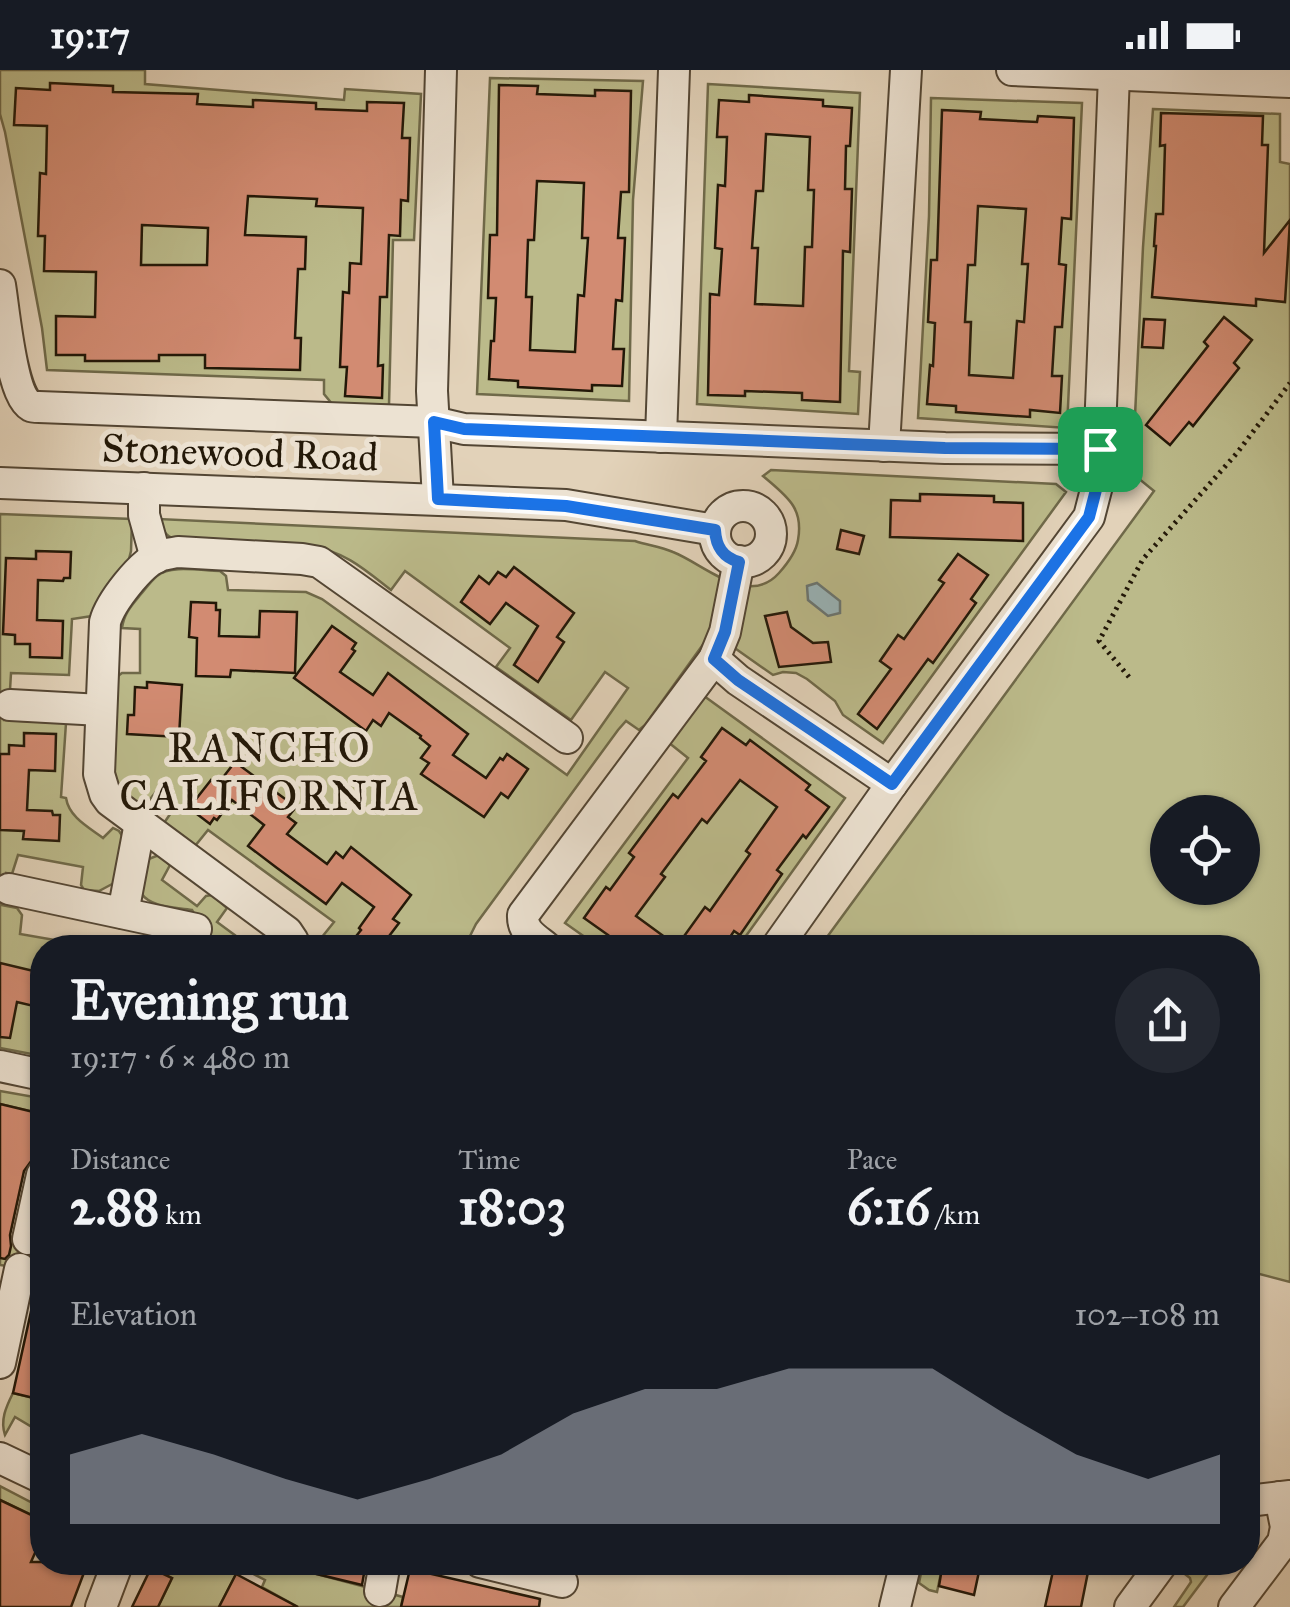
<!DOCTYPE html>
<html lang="en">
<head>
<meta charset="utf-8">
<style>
  :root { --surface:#171b24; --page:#242831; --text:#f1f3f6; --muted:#9ea1a6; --accent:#8c9099 }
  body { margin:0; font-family:"IM FELL Great Primer",serif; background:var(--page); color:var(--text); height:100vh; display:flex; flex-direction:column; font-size:38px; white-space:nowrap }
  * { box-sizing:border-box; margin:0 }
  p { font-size:32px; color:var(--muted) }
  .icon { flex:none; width:55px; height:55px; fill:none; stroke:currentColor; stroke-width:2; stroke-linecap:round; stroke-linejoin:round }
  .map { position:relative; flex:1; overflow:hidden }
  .panel { position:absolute; left:30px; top:865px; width:1230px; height:640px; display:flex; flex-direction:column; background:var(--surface); border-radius:40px; box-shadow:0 2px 8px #0004 }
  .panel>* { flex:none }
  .tools { position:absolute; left:1150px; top:725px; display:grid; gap:20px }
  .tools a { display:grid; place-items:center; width:110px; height:110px; border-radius:50%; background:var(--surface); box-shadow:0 2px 8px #0004; font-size:50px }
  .pin { position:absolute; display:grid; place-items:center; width:85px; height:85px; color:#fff; margin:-42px; border-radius:20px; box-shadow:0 5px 15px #0006 }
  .round { display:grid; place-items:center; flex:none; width:105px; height:105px; border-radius:52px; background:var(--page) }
  .overview { display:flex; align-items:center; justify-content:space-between; height:170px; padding:0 40px }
  h1 { font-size:55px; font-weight:800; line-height:75px }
  .figures { display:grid; grid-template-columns:repeat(3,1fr); gap:15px; height:170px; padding:10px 40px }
  .figures div { display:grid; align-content:center }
  .figures b { font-size:50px; font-weight:800 }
  .figures small { font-size:28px; font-weight:400 }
  .figures p { font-size:28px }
  .chart { height:280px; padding:20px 40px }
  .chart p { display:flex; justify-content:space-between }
  .chart svg { width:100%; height:180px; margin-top:10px; fill:var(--accent); opacity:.7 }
  .status { display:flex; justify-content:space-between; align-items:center; height:70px; padding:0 50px; background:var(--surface); direction:ltr }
  .status svg { height:28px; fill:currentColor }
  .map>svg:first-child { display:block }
</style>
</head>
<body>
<div class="status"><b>19:17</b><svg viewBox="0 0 49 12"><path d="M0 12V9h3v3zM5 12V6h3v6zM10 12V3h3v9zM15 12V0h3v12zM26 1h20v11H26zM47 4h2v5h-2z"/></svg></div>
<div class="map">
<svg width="1290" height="1537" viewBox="0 0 1290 1537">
  <rect width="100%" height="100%" fill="#e2d2b9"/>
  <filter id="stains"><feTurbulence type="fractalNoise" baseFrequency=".002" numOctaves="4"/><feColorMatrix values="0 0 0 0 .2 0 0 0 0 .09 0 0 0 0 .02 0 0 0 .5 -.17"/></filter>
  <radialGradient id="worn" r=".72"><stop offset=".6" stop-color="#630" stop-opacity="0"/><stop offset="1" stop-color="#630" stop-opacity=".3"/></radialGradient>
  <!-- green -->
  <g fill="#bbba8a" stroke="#6f6949" stroke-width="2.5" fill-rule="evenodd">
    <polygon points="0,0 145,0 145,14 344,30 345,19 421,24 414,170 393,170 389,335 333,335 324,324 324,310 47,300 42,258 5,62 0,44"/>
    <polygon points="490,8 643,11 633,130 629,331 477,324"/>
    <polygon points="708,14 860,23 849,301 860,302 858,344 697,334"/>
    <polygon points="931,28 1082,33 1067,358 918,348 929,146"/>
    <path d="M1153,39L1280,44V92L1290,94V1212L1248,1201V878H819L1154,421L1133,404L1132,385L1122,346H1135L1143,177ZM1168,742H1242V818H1168Z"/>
    <path d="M771,400L1056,414L1066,422L883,673L843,645L835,631L807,609L796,603L783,602L773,605L712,562L645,655L639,660L626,651L618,660L476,854L470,866L486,877H314L334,852L208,760L195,776L164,753L175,737L155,723L143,738L115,713L113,699L118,606L122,603H140V559L122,558C124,543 132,535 141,524C146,518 151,511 157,506C171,494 202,501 220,501L226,506L228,520L306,522L322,529L567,705L628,618L605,602L571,650L496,597L510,578L405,501L391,520C364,499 347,483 312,476L180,471C167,467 163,463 159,449L635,471C647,475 661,477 673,482C704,494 748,538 779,503C787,494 796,483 798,470C804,437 786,426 763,406Z"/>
    <path d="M0,444L132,449L131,481L128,493L92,546L72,549L69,605L11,603L10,620L5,621L4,650L66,653L61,727L66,728C69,747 88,757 103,768L113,758L119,761L125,770L114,813L99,821L84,820L81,815L83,797L18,785L12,804L6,803L1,835L17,838L22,845L20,864L95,877L42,878V986L0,978Z"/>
    <polygon points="704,626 845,728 738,877 599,877 565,853 688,688 668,672"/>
    <path d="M159,785L170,795L162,810L197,836L206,826L212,825L227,838L217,852L251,877H192L196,847L192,840C175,837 151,838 141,823L146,790Z"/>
    <polygon points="0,1021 40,1028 42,1044 0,1034"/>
    <polygon points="0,1164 42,1174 42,1201 0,1195"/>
    <path d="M13,1323L42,1330V1363L15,1347L5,1365C0,1350 6,1337 13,1323Z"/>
    <polygon points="0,1416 42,1438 42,1450 0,1430"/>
    <polygon points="141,1493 299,1493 298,1499 403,1527 401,1537 298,1537 262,1517 265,1510 240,1497 219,1537 158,1537 172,1508"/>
    <polygon points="923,1493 943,1493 937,1522 929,1520 919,1513"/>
    <polygon points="1178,1493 1216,1493 1183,1537 1174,1537 1191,1512 1190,1508 1177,1498"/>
  </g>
  <!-- water -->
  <polygon fill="#99b5ba" stroke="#6a7673" stroke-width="2.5" points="817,513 840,531 840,543 828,546 808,530 807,516"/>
  <!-- building -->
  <g fill="#d28b72" stroke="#231808" stroke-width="2.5" fill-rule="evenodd">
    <path d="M50,13L113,16V22L198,24L197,34L253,37V30L316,33V39L367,41V32L404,33L402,68H410L408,131L401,130L400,166L389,165L387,227H380L378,296L383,295L382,328L345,326L347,297H340L343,222L349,223L350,193L361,194L363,138L316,136L317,129L248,126L245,165L306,167L305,199H298L295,268H301L300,300L205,298V285H159V291H85V285H56V246L95,247L96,202L44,201L45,166H38L40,103L46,104L47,56L14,55L16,18L50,20ZM142,155L208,158L207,195H141Z"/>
    <path d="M499,15L538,16L537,24L595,26V20L631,21L629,122H621L618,168H625L622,231L616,230L613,279H624L622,316L592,315V321L518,317V311L489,309L491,271H494L496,228H488L490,165H497ZM537,111L584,113L582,168H588L584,226L578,225L575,282L530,280L532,227H526L528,170H534Z"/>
    <path d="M749,25L823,30V36L852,38L850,76H846L845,119H852L850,182L843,181L840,332L802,330V323L745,321V326L708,325L710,224L719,225L722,179L715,178L718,115L725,116L727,67H717L719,30L749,32ZM766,64L810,67L808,120H814L812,177H805L803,236L755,234L758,178H752L756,121H763Z"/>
    <path d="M942,40L981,42L980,49L1037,52L1038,46L1074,48L1071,149L1062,148L1059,194L1066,195L1062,257H1055L1052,306H1062L1060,343L1030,340V347L956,342V336L927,334L930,295L933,296L935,253L928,252L931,190H937ZM978,136L1026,139L1022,194H1028L1024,252L1017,251L1013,308L969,305L971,252H965L968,195H975Z"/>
    <polygon points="1161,43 1263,46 1262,75 1268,75 1264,183 1290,150 1285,232 1256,229 1256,236 1152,227 1156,176 1154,176 1156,144 1163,144 1165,75 1160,76"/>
    <polygon points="1224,247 1252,270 1234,293 1239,298 1193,356 1189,352 1170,375 1146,355 1208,276 1204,272"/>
    <polygon points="1144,249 1165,250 1163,278 1142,277"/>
    <polygon points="920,424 994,426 994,432 1023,433 1023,471 890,467 891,430 920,431"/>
    <polygon points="841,460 864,466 859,484 837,479"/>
    <polygon points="36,481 71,482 70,508 64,508 63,511 38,510 37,550 63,551 62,588 30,587 30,574 15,574 15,565 3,564 6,488 36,489"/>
    <polygon points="958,484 988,505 971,529 976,533 933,593 928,589 877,659 858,644 891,599 880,591 898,565 904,569 944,513 939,510"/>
    <polygon points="514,497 574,543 557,567 564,572 538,612 514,595 538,556 506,533 490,554 461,532 479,506 489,514 498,502 506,507"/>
    <polygon points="191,532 216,533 216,540 220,540 219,566 259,567 260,541 297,542 295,603 231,600 230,607 196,606 197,568 189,567"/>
    <polygon points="787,542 791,557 813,573 828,572 831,592 779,597 765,546"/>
    <polygon points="332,556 356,573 352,579 355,581 340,602 373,625 388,603 468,664 453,685 486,708 500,688 503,690 507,684 528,699 508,728 501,723 484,747 421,704 429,693 421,688 430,676 420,668 421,666 389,643 381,656 373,650 366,661 294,608"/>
    <polygon points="147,612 182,615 179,667 127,664 128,645 134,645 135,617 147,618"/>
    <path d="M722,658L746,675L750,670L810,715L806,720L829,737L806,768L803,765L777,800L782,804L740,865L734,861L723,878H614L604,870L608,865L584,848L606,817L610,820L634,787L629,783L673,724L678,728L706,691L701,687ZM740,710L777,737L746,781L750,784L710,841L705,837L677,876L636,846L665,807L661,804L702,749L707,753Z"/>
    <polygon points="24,663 56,664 55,701 29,700 27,740 52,741 53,745 60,745 59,771 23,769 24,761 0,760 0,684 9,684 9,675 24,676"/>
    <polygon points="235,692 296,737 288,747 296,753 287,764 327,794 336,782 343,788 351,777 411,825 393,849 399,853 380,878 373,878 357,865 361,860 359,858 374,837 342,813 326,834 277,798 248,776 264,755 232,730 217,750 214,748 210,754 189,738 211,710 217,715"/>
    <polygon points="0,893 42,903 42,938 17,932 10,968 0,967"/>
    <polygon points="0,1034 42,1044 32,1090 24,1101 10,1165 11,1176 9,1185 5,1189 0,1188"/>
    <polygon points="34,1228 42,1229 42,1330 13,1323"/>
    <polygon points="0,1430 42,1450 42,1467 31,1492 88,1492 71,1537 0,1537"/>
    <polygon points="301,1492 366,1492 362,1515 300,1500"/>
    <polygon points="943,1492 981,1492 974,1525 939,1516"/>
    <polygon points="1055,1492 1090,1492 1081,1537 1045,1537"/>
    <polygon points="151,1498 172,1508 158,1537 132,1537"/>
    <polygon points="410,1499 540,1529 539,1537 401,1537"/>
    <polygon points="236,1504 298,1537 219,1537"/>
  </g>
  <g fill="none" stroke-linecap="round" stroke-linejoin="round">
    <defs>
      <g id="minor">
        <polyline points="1012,0 1290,12"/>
        <path d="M0,215C4,238 11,325 31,336C33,337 36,337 39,337L434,352L464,359L945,378L1100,379"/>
        <polyline points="661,367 674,0"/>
        <polyline points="884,376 906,0"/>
        <polyline points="0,413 566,435 715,460"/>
        <polyline points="144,418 144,445 156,488"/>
        <polyline points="438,429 432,321 441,0"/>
        <circle cx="743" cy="464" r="28"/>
        <polyline points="714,589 738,610 892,714"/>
        <polyline points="10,635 101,640"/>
        <polyline points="9,819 196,859"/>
        <polyline points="123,843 140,753"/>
        <path d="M292,878L293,871L287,862L110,731L105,724L99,704L105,552C110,533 141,492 161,485C167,484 172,483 178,482L302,489L319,492L567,668"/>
        <path d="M547,878C535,868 522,862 523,845L714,589L725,562L739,491"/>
        <polyline points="776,878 892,714 1089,447 1098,412 1114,5"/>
        <polyline points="0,996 42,1005"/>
        <polyline points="28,1169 42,1105"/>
        <polyline points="0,1293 20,1199"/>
        <polyline points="0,1388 42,1408"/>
        <polyline points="1248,1431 1290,1426"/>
        <polyline points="480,1492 562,1512"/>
        <polyline points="380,1521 385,1492"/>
        <polyline points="101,1537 118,1492"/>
        <polyline points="895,1537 906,1492"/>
        <polyline points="1130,1537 1163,1492"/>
        <polyline points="1234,1537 1283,1472 1286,1457 1280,1427"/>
      </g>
    </defs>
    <!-- minor casing -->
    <use href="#minor" stroke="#534634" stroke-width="34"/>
    <!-- path -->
    <polyline stroke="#231808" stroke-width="5" stroke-dasharray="2.5 5" stroke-linecap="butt" points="1129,607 1099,571 1143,489 1237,383 1290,313"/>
    <!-- minor -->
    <use href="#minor" stroke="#ece2d2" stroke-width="30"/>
  </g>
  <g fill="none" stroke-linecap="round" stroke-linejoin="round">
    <defs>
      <path id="route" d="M434,352L464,359L945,378L1100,379L1098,412L1089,447L892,714L738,610L714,589L725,562L739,492C722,487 716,476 715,460L566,436L438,429Z"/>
    </defs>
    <!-- route casing -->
    <use href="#route" stroke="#fff" stroke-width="20"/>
    <!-- route -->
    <use href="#route" stroke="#1a73e8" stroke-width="12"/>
  </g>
  <g text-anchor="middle" stroke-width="10" stroke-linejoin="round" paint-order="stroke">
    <!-- street labels -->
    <g font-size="40" fill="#231808" stroke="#ece2d2">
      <text transform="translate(240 382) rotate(2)" y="14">Stonewood Road</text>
    </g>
    <!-- neighbourhood labels -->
    <g font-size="42" letter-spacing="2.5" fill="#231808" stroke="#ece2d2">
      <text x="270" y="692">RANCHO<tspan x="270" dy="48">CALIFORNIA</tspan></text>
    </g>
  </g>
  <rect width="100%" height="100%" filter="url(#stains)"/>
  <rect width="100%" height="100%" fill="url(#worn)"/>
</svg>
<div class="tools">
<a><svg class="icon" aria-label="locate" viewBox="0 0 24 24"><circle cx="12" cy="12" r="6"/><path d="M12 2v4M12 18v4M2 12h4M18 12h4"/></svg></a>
</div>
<div class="pin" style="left:1100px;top:379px;background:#1e9e55"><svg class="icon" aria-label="arrive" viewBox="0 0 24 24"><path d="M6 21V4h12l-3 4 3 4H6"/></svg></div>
<section class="panel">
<div class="overview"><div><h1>Evening run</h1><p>19:17 · 6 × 480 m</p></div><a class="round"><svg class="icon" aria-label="share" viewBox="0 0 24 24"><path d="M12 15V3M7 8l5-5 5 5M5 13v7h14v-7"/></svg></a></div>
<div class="figures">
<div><p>Distance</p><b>2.88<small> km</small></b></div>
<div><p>Time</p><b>18:03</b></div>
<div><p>Pace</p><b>6:16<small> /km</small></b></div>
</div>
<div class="chart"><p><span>Elevation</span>102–108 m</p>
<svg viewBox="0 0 160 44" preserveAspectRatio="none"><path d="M0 44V27L10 22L20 27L30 33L40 38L50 33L60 27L70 17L80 11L90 11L100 6L110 6L120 6L130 17L140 27L150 33L160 27V44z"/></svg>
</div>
</section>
</div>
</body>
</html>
